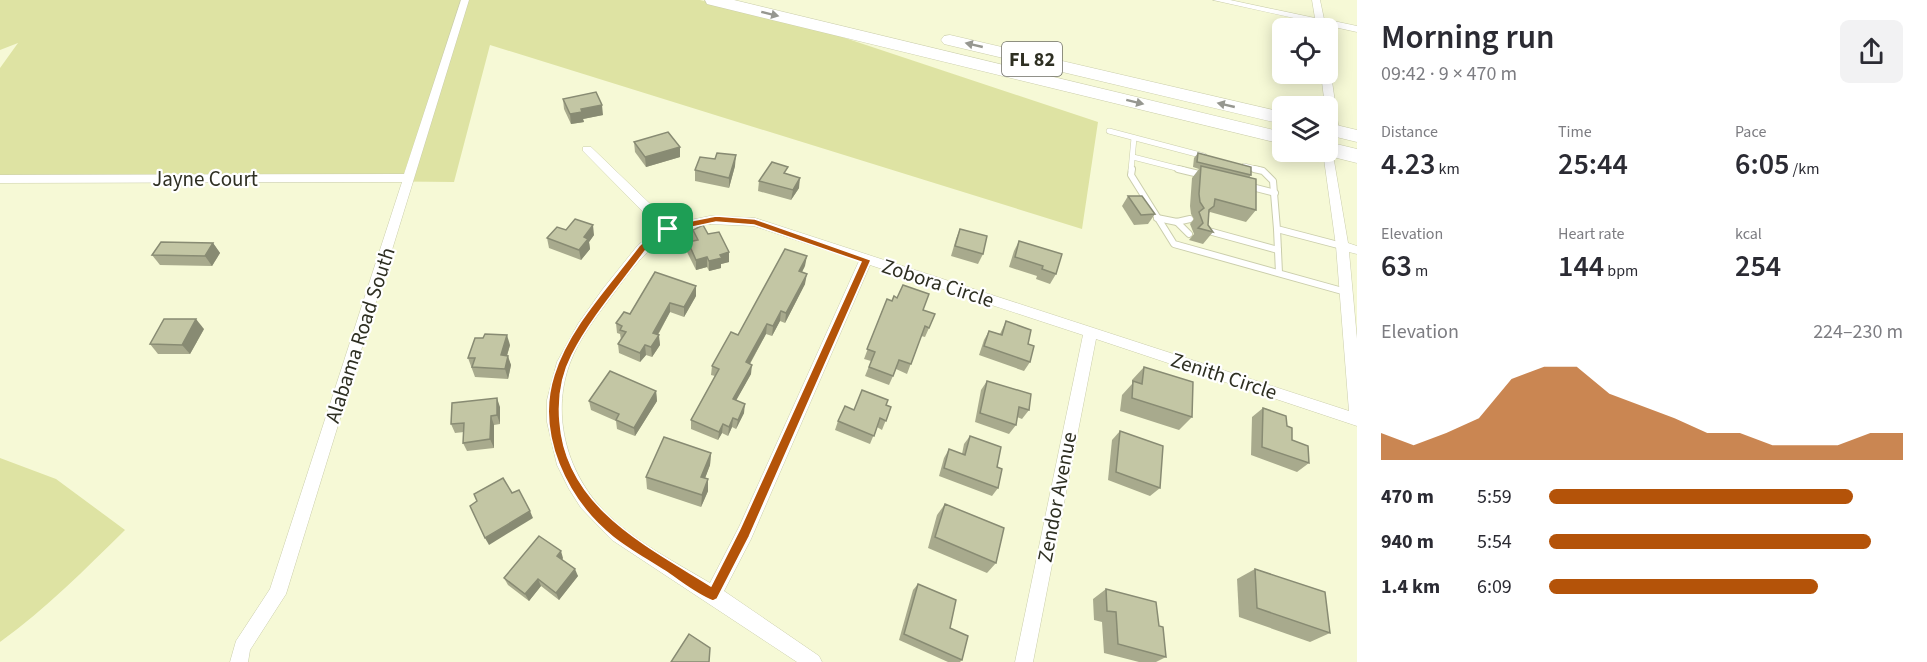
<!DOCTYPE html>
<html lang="en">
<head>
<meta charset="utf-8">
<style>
  :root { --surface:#fff; --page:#f2f2f3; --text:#2b2b33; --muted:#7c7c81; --accent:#b45309 }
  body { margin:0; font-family:"Source Sans 3",sans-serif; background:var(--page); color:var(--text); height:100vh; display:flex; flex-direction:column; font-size:22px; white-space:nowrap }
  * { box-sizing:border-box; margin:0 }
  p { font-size:20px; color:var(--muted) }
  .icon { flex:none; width:33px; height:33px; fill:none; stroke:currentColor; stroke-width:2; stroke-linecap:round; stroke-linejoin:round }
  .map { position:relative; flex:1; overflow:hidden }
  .sheet { display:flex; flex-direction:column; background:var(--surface); width:570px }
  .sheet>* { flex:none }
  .tools { position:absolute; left:1272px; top:18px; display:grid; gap:12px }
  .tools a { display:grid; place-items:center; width:66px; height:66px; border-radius:9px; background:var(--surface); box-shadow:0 3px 15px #0003; font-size:30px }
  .pin { position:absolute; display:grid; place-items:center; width:51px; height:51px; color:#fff; margin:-26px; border-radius:12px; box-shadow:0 3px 9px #0006 }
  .round { display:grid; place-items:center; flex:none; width:63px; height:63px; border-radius:9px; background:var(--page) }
  .headline { display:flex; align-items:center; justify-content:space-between; height:102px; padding:0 24px }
  h1 { font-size:33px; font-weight:600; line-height:45px }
  .figures { display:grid; grid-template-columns:repeat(3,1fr); gap:9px; height:102px; padding:6px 24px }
  .figures div { display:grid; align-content:center }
  .figures b { font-size:30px; font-weight:600 }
  .figures small { font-size:16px; font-weight:400 }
  .figures p { font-size:16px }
  .chart { height:168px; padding:12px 24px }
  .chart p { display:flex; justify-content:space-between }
  .chart svg { width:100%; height:108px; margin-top:6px; fill:var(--accent); opacity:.7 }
  ul { padding:0 24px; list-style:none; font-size:20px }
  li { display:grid; grid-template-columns:96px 72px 1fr; align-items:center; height:45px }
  li i { height:15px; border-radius:8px; background:var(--accent) }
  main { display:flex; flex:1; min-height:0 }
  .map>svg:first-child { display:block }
</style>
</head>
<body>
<main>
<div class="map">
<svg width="1357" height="662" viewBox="0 0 1357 662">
  <rect width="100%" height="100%" fill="#f6f9d6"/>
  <!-- green -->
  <g fill="#dee3a3">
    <path d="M0,0H700L827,32L1098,122L1082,229L490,45L454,182C302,181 151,175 0,175V68L18,43L0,50Z"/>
    <path d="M0,458L56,479L125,530C85,569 46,609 0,642Z"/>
  </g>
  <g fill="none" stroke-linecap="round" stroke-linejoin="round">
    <defs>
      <g id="lane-far1">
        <polyline points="1109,131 1204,156"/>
        <polyline points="1133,157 1184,170"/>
        <polyline points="1244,166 1260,170"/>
        <polyline points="1131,170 1134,138"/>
      </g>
      <g id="lane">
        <polyline points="1132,169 1131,175 1174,244 1346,292"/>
        <polyline points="1178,169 1203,175"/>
        <polyline points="1254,169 1263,171 1273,181 1277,229 1342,246"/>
        <polyline points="1248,186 1275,193"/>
        <polyline points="1157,218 1177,222 1190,219"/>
        <polyline points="1177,222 1189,234"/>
        <polyline points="1277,229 1279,273"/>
        <polyline points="1205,230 1278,250"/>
      </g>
      <g id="street">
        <polygon points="461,0 469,0 286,594 250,650 248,662 230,662 236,641 270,589 402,182 0,183 0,175 404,174"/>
        <polygon points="1213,0 1230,0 1315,18 1312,0 1320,0 1324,19 1357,26 1357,32 1325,25 1325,28 1317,28 1316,23"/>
        <path d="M1328,71L1331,74L1339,131L1332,149L1348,243L1357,246V254L1349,252L1357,339V426L1096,339L1033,662H1015L1083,335L870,265L751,539L724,591L819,656L822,662H797L612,540L581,508L569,489L557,465L547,422V400L557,362L578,324L602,290L638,245L660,229L583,151V147H591L671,224L710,216L755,218L1349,411L1336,246L1323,152H1328V106H1325L1321,74H1328ZM710,224L754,226L859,261L739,527L710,583C675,562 637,543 607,514C568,476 550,416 570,363C579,339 596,317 611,297C640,258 658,230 710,224Z"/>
      </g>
      <g id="highway">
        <polygon points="705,0 734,0 1282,132 1282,144 707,4"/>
        <polygon points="950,35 1282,112 1282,124 944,44 941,40 944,36"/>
        <polygon points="1328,123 1357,130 1357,142 1328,135"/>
        <polygon points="1328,142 1357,149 1357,163 1321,154 1319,152 1328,152"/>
      </g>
    </defs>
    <!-- lane-far1 casing -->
    <use href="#lane-far1" stroke="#cbceac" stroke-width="6"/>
    <!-- lane casing -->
    <use href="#lane" stroke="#cbceac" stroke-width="8"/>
    <!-- street casing -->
    <use href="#street" stroke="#cbceac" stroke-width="1"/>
    <!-- highway casing -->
    <use href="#highway" stroke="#cbceac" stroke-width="1"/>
    <!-- lane-far1 -->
    <use href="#lane-far1" stroke="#fff" stroke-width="5"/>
    <!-- lane -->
    <use href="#lane" stroke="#fff" stroke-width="6"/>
    <!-- street -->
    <use href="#street" fill="#fff" fill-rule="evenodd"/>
    <!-- highway -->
    <use href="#highway" fill="#fff" fill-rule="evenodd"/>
  </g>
  <!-- wall -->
  <g fill="#a8aa8d">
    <polygon points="563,99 603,115 583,119 584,122 571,124 564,109"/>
    <polygon points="634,142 680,147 680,157 646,167 635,152"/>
    <polygon points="1198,153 1251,175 1249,178 1256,210 1246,222 1210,212 1209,213 1208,225 1213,232 1203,244 1189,240 1194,234 1190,224 1194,219 1191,214 1190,206 1192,178 1199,169 1193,167 1194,158"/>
    <polygon points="735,166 729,188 695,181 695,170"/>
    <polygon points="787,174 799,188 791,200 758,191 759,181"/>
    <polygon points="1128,196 1155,214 1148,224 1134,225 1122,206"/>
    <polygon points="960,229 983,254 978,264 951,256 956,239"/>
    <polygon points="566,230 594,235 589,242 590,249 581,260 549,248 547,238"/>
    <polygon points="693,230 708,234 729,252 729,262 721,264 721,268 709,271 707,267 696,270 687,252 688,242 693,241"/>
    <polygon points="1019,241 1056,274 1050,284 1036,279 1037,276 1009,267 1014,251"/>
    <polygon points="213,243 220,253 212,266 160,265 152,255"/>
    <polygon points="805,266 802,272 805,284 785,323 780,321 772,336 766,334 750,364 751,374 736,400 744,413 736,429 732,427 728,436 722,433 718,440 691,429 691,420 715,376 711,375 712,366 738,335"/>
    <polygon points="696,296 684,317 670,312 658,335 660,345 652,357 646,355 640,362 619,353 618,344 621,340 620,334 617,333 616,323 630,314"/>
    <polygon points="923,310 929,328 925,337 921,336 907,374 896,369 889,385 865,376 871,361 864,359 882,311"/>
    <polygon points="1006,321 1028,344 1030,362 1024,371 979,355 984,340 989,331 1000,334"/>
    <polygon points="204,329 190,354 158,354 150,344"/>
    <polygon points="510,345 507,356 511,365 508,379 475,377 468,358"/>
    <polygon points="1144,367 1192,417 1179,430 1120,411 1122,395 1132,384 1132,380"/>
    <polygon points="987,381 1029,410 1022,419 1017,417 1016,425 1009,434 975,422 981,390"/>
    <polygon points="656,391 657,401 635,436 617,429 616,421 591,410 589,401"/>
    <polygon points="886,405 891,407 882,430 877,427 870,444 835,430 838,421 854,410"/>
    <polygon points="500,407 500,424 494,425 494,448 467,451 463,443 464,432 455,433 451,424"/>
    <polygon points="1263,408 1287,426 1292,440 1309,463 1297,472 1251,455 1252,417"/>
    <polygon points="1120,431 1160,488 1150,496 1108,480 1112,440"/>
    <polygon points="970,436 997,467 998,488 992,496 939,476 944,458 949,449 962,454 964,444"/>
    <polygon points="711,453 710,465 705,478 708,491 701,507 647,489 646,477"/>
    <polygon points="945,504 996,563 987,573 928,548 937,515"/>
    <polygon points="563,558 562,560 578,576 559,600 541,586 529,601 508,585 504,578"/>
    <polygon points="1255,569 1330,633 1310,642 1239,617 1237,579"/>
    <polygon points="918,584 950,628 962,660 960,662 948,662 899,640 913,590"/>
    <polygon points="1106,589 1159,626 1166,657 1156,662 1139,662 1104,653 1102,622 1094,620 1093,599"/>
  </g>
  <!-- shaded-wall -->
  <g fill="#888b73">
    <polygon points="602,105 603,115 583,119 584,122 571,124 570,114 581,109"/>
    <polygon points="680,147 680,157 646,167 645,157"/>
    <polygon points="736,155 735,166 729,188 729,178"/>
    <polygon points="800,178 799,188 791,200 793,190"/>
    <polygon points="593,225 594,235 589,242 590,249 581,260 579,250 584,237"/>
    <polygon points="213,243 220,253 212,266 205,256"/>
    <polygon points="729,252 729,262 721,264 721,268 709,271 709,261 720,255"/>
    <polygon points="807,256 805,266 797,281 799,271"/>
    <polygon points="707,257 707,267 696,270 696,260"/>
    <polygon points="807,274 805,284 785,323 786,313"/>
    <polygon points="696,286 696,296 684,317 684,307"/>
    <polygon points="670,303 670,312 653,343 653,333"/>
    <polygon points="781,311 780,321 772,336 773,326"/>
    <polygon points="196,319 204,329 190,354 182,345"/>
    <polygon points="767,324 766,334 745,372 746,362"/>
    <polygon points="507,335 510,345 504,365 501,355"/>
    <polygon points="659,335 660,345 652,357 651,347"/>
    <polygon points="645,345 646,355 640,362 640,353"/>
    <polygon points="508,356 511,365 508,379 505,369"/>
    <polygon points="752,365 751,374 732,408 733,399"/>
    <polygon points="656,391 657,401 635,436 634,428"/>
    <polygon points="497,398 500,407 500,424 497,415"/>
    <polygon points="745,404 744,413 736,429 738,420"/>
    <polygon points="491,416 494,425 494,448 490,439"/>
    <polygon points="733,418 732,427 728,436 729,427"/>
    <polygon points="723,424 722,433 718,440 719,432"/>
    <polygon points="711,453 710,465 701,489 701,477"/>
    <polygon points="708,479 708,491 701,507 702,495"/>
    <polygon points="530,511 533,518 489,545 485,538"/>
    <polygon points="561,551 563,558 559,564 557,556"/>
    <polygon points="575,569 578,576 559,600 556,593"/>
    <polygon points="538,579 541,586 529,601 525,594"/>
  </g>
  <!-- building -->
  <g fill="#c3c6a4" stroke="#888b73" stroke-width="1.5">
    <polygon points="596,92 602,105 581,109 582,112 570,114 563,99"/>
    <polygon points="668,132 680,147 645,157 634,142"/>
    <polygon points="717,153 736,155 729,178 695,170 700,157 715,159"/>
    <polygon points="1198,153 1251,167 1251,175 1197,162"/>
    <polygon points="772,162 788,167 784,173 800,178 793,190 759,181"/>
    <polygon points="1201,166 1256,179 1256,210 1215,199 1214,206 1209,210 1208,225 1213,232 1198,228 1203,223 1199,212 1204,208 1200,202 1199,194"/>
    <polygon points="1128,196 1142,196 1155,214 1141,215"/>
    <polygon points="575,219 593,225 584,237 588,239 579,250 547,238 557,227 566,230"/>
    <polygon points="703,225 708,234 719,232 729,252 720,255 722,258 709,261 707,257 696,260 688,242 698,240 693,230"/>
    <polygon points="960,229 987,236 983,254 955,246"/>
    <polygon points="1019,241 1062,254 1056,274 1042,269 1043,266 1015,257"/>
    <polygon points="161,242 213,243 205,256 152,255"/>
    <polygon points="785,249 807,256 799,271 807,274 786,313 781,311 773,326 767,324 746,362 752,365 733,399 745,404 738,420 733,418 729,427 723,424 719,432 691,420 719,369 712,366 731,332 738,335"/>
    <polygon points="655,272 696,286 684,307 670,303 653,333 659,335 651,347 645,345 640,353 618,344 626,332 620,330 622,326 616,323 624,312 630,314"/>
    <polygon points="903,285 929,294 923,310 935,314 929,328 925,326 911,364 899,360 893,376 869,367 875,352 867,349 887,299 892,301 894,296 897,298"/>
    <polygon points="164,319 196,319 182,345 150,344"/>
    <polygon points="1006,321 1031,330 1028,344 1034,346 1030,362 984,346 989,331 1002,335"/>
    <polygon points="485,334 507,335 501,355 508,356 505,369 472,367 475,358 468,358 475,338 483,338"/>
    <polygon points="1144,367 1193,382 1192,417 1132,398 1133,381 1142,384"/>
    <polygon points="610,371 656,391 634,428 616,420 619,414 589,401"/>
    <polygon points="987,381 1031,394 1029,410 1019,407 1016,425 980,413"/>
    <polygon points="862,390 888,400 886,405 891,407 886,421 880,418 874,436 838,421 845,406 854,410"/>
    <polygon points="497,398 497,415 491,416 490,439 463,443 464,423 451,424 452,403"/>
    <polygon points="1263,408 1286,416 1287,426 1292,428 1292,440 1308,446 1309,463 1262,447"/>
    <polygon points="1120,431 1163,446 1160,488 1116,472"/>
    <polygon points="970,436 1001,447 997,467 1002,469 998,488 944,468 949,449 965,455"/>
    <polygon points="664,437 711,453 701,477 708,479 702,495 646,477"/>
    <polygon points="503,478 512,493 519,490 530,511 485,538 470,506 477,501 474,494"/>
    <polygon points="945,504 1004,528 996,563 935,537"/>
    <polygon points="539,536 561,551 557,556 575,569 556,593 538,579 525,594 504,578"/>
    <polygon points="1255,569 1325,592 1330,633 1257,608"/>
    <polygon points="918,584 956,600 950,628 968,636 962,660 904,634"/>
    <polygon points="1106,589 1156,602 1159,626 1163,627 1166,657 1118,644 1116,612 1107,611"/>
    <polygon points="689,634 710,648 709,662 671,662"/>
  </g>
  <!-- one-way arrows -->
  <defs><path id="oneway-solid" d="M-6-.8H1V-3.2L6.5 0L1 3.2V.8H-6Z" transform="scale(1.5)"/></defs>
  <g fill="#969790">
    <use href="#oneway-solid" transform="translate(770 14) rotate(14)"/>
    <use href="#oneway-solid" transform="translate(974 45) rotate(-167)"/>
    <use href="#oneway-solid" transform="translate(1135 102) rotate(14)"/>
    <use href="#oneway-solid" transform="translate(1226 105) rotate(-167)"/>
  </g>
  <!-- route -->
  <path fill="#b45309" stroke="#fff" stroke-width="1.5" fill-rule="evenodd" d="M716,216L755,219L871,260L749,537L717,599L713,601C695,594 679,580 663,570C646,559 628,549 613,537C567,500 535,434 554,375C569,327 609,286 639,246C660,224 687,222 716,216ZM716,222L754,225L861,262L740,529L711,586C647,546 566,507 560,422C558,399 561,376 572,355C591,318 620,285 645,251C665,230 689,228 716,222Z"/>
  <g text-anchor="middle" stroke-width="4.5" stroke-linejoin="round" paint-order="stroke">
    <!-- shield labels -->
    <rect fill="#fff" stroke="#6d6d64" stroke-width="1.5" x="1002" y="42" width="60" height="34" rx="4.5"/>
    <g font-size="20" font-weight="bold" fill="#2e2f22">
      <text x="1032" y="66">FL 82</text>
    </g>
    <!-- street labels -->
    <g font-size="21" fill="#2e2f22" stroke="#fff">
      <text x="205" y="186">Jayne Court</text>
      <text transform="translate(938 283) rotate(18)" y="7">Zobora Circle</text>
      <text transform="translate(360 335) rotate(-72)" y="7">Alabama Road South</text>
      <text transform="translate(1224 376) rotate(18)" y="7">Zenith Circle</text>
      <text transform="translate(1057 497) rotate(-79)" y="7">Zendor Avenue</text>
    </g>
  </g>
</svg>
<div class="tools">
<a><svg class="icon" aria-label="locate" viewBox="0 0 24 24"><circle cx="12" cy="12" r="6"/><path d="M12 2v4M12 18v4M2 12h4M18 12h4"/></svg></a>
<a><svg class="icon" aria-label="layers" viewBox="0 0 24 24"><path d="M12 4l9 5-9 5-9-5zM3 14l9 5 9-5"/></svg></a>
</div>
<div class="pin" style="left:668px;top:229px;background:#1e9e55"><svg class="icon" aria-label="arrive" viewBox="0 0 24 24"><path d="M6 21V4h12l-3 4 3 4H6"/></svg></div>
</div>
<section class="sheet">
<div class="headline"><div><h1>Morning run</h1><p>09:42 · 9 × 470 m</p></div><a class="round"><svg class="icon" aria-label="share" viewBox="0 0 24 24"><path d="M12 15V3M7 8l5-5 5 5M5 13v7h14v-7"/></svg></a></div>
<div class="figures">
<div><p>Distance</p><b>4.23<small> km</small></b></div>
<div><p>Time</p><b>25:44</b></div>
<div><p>Pace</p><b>6:05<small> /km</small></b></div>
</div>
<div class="figures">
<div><p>Elevation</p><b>63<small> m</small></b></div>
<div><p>Heart rate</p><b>144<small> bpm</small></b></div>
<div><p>kcal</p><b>254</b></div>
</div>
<div class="chart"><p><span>Elevation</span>224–230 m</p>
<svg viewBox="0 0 160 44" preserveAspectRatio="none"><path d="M0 44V33L10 38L20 33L30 27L40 11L50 6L60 6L70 17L80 22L90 27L100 33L110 33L120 38L130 38L140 38L150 33L160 33V44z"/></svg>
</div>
<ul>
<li><b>470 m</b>5:59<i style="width:86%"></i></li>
<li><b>940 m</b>5:54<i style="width:91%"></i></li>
<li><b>1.4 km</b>6:09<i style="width:76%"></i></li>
</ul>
</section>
</main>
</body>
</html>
